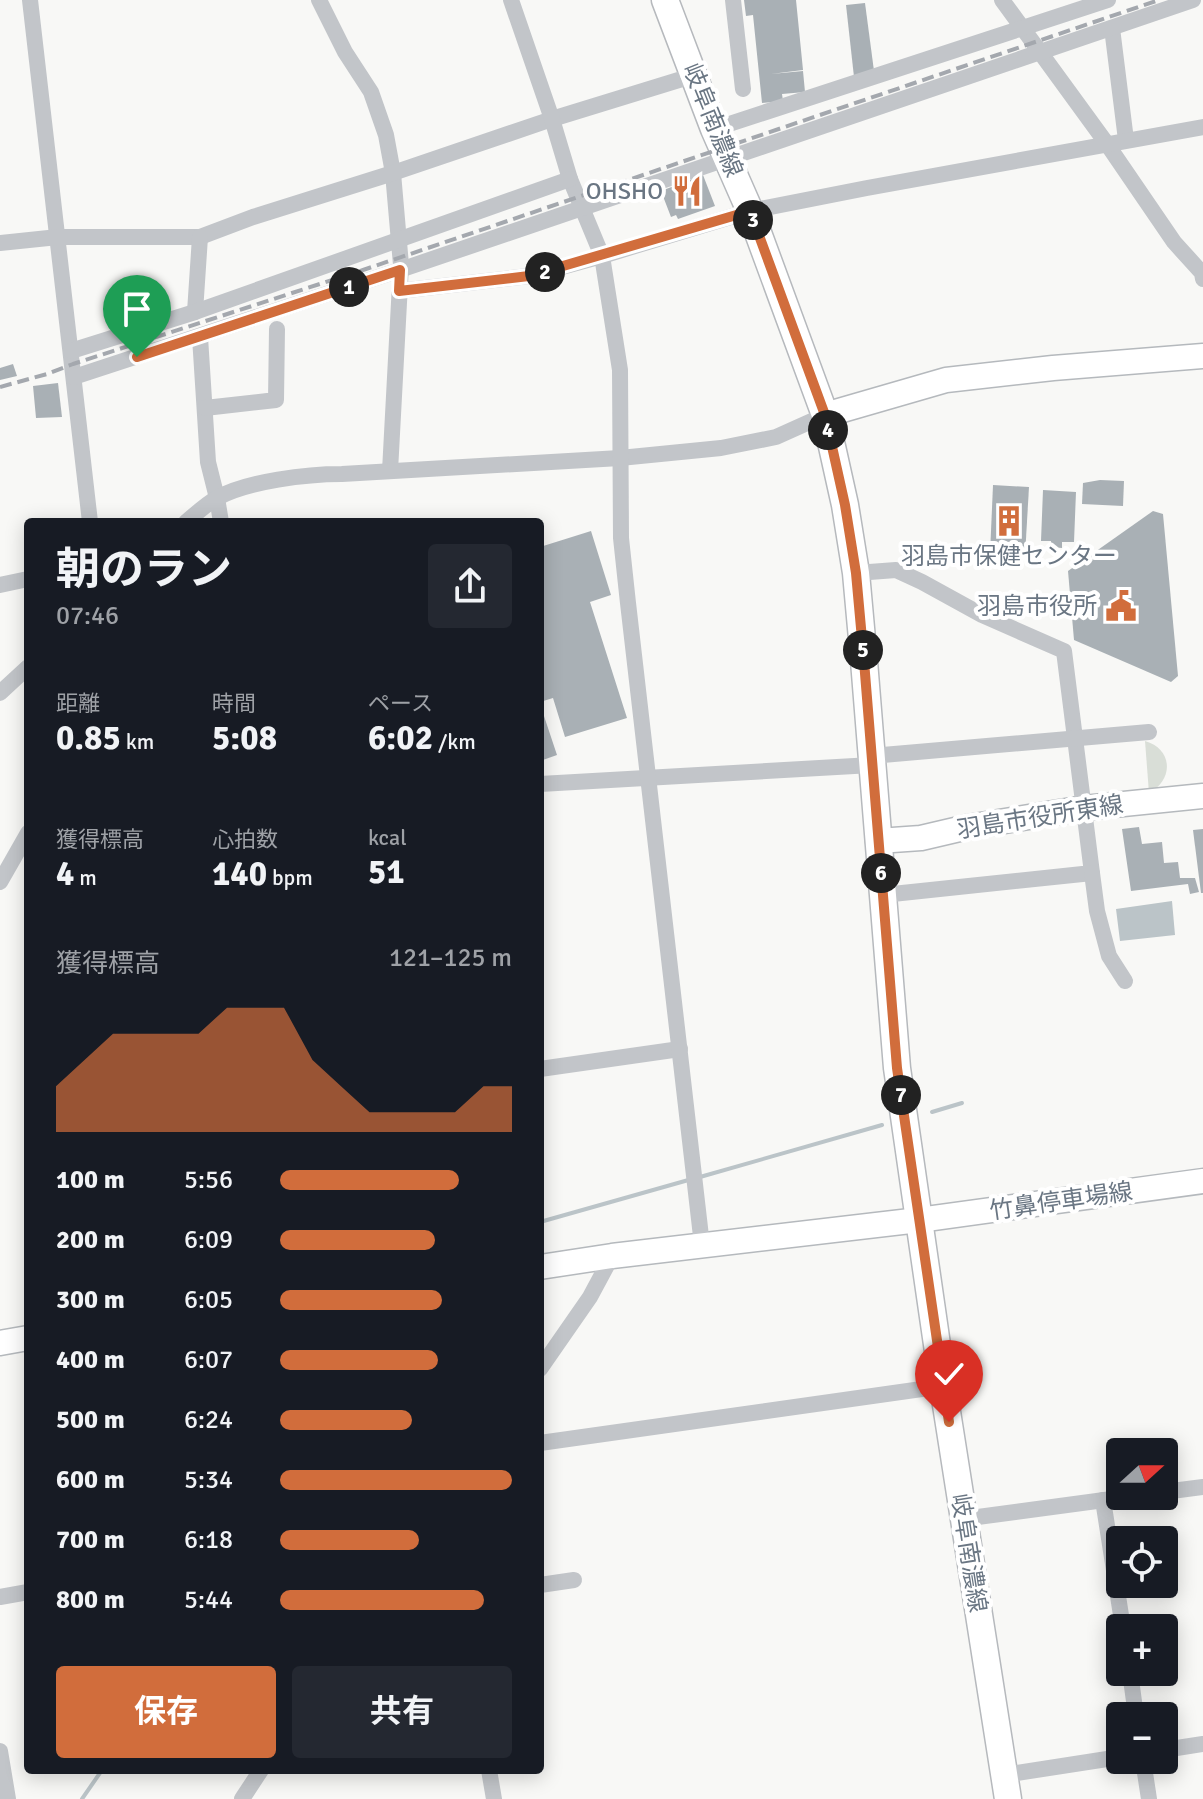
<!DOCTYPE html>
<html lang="ja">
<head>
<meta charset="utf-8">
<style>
  :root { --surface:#171b24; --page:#242831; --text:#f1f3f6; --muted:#9ea1a6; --accent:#d16d3c }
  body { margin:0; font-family:Signika,"Noto Sans JP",sans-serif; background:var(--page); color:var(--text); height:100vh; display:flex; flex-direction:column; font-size:30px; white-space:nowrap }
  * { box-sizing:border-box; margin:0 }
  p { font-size:26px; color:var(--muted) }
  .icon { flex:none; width:44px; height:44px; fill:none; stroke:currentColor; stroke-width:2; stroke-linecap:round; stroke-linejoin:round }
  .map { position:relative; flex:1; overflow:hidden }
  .drawer { position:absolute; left:24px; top:518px; width:520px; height:1256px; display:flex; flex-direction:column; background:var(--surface); border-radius:8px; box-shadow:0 4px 20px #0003 }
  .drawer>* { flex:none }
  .needle { width:52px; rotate:69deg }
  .fabs { position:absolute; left:1106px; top:1438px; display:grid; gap:16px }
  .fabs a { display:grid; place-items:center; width:72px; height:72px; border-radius:8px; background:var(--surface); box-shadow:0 4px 20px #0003; font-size:40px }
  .pin { position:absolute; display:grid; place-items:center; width:68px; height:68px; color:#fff; margin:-82px -34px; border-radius:50% 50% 50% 0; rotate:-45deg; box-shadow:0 0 8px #0007 }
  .pin .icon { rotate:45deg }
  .km { position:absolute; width:40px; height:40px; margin:-20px; border-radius:50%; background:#222; color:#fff; font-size:22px; line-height:40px; text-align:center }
  .round { display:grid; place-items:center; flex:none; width:84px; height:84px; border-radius:8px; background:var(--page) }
  .head { display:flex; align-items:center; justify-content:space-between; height:136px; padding:0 32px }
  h1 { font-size:44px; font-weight:700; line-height:60px }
  .metrics { display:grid; grid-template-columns:repeat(3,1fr); gap:12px; height:136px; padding:8px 32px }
  .metrics div { display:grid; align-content:center }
  .metrics b { font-size:34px; font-weight:700 }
  .metrics small { font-size:22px; font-weight:400 }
  .metrics p { font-size:22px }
  .chart { height:224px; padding:16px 32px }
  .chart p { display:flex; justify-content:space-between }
  .chart svg { width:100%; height:144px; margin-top:8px; fill:var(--accent); opacity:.7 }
  .cta { display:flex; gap:16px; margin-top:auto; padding:16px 32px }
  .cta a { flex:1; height:92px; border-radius:8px; background:var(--accent); color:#fff; font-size:32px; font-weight:700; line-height:92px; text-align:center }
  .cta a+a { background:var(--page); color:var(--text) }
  ul { padding:0 32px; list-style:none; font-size:26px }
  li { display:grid; grid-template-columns:128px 96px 1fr; align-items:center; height:60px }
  li i { height:20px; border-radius:10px; background:var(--accent) }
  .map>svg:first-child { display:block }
</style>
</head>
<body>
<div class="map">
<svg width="1203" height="1799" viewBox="0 0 1203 1799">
  <rect width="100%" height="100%" fill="#f8f8f6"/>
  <!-- green -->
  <path fill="#d9ded7" d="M1145,741C1173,749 1174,780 1149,793Z"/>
  <!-- water -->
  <polygon fill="#bbc4c8" points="1172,901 1175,935 1120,941 1116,909"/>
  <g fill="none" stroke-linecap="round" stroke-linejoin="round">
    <!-- stream -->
    <g stroke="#bbc4c8" stroke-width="4">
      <polyline points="932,1112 962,1103"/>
      <polyline points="700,1177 882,1125"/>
      <polyline points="540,1222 692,1179"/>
      <polyline points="82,1799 102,1770"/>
    </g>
  </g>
  <!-- building -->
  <g fill="#a9b0b5">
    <polygon points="744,0 796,0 803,70 771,74 803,71 805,92 782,94 783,101 762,103 753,15 746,16"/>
    <polygon points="865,3 874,71 854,77 846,5"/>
    <polygon points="703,175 715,206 678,219 676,215 671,217 661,191"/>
    <polygon points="13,364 17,376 0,380 0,368"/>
    <polygon points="58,383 62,417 36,418 33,386"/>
    <polygon points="1100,480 1124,481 1123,506 1082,504 1083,483"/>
    <polygon points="993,485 1029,487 1025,556 990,554"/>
    <polygon points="1043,490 1076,492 1074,542 1062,542 1062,548 1051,547 1051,541 1041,541"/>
    <polygon points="1153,511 1163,514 1178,676 1171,682 1074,640 1068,571"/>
    <polygon points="591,531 611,595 590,602 627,718 565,737 553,698 540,702 540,547"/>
    <polygon points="540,704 557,755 540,761"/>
    <polygon points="1139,827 1142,844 1162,842 1164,863 1178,862 1180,878 1195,878 1199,892 1190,894 1188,884 1131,891 1122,829"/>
    <polygon points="1203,829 1203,893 1201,893 1193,830"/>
  </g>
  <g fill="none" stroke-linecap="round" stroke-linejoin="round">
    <defs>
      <g id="secondary">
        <polyline points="825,415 946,380 1053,368 1203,356"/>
        <polyline points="878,841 921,838 968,827 1084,808 1203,796"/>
        <polyline points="540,1267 612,1256 919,1220 1203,1181"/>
        <polyline points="0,1343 28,1338"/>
      </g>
      <polyline id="primary" points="665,0 714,129 750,211 825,415 845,505 856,573 864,661 897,1068 943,1386 1008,1799"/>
    </defs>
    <!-- secondary casing -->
    <use href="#secondary" stroke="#b5b9bd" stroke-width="27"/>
    <!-- primary casing -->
    <use href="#primary" stroke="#b6b9bd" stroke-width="29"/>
    <!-- street -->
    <g stroke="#c2c5c9" stroke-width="16">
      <polyline points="30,0 90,522"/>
      <polyline points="319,0 345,52 371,92 386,135 393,173 401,265 390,471"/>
      <polyline points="733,0 743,89"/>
      <polyline points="1002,0 1107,144 1174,242 1202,273 1203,279"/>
      <polyline points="1112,28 1126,140"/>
      <polyline points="714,129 1108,0"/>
      <polyline points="0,243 58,237 200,237 253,217 393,173 552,119 695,75"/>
      <polyline points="399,291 529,276 602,256 570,179 552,119 511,0"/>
      <polyline points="195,312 200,237"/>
      <polyline points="200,337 208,462 217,498 221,522"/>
      <polyline points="71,351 195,312 570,179"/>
      <polyline points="74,377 400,270 1193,0"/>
      <polyline points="205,408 276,400 277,329"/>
      <path d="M186,522C196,514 206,504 217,498C248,481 307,474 342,474L620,458L721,448L776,437L825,415"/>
      <polyline points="856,573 896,570 922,582 982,615 1064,651 1092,873 883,895"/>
      <polyline points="0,585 28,579"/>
      <polyline points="0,693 28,667"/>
      <polyline points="871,756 1149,732"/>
      <polyline points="540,784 872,765"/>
      <polyline points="1092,873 1097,911 1109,956 1125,981"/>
      <polyline points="0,882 28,833"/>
      <polyline points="540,1069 680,1049"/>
      <polyline points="702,1245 628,603 621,538 620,370 602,256 750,211 867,188 1203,127"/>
      <polyline points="540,1369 590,1297 612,1256"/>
      <polyline points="540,1443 943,1386"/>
      <polyline points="1164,1492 1203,1487"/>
      <polyline points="1103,1500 1123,1628"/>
      <polyline points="963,1519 1134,1496"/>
      <polyline points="540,1585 574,1580"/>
      <polyline points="0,1597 28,1592"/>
      <polyline points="1130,1672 1136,1716"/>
      <polyline points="1164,1750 1203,1744"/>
      <polyline points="0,1751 8,1799"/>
      <polyline points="1143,1760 1149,1799"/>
      <polyline points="489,1770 494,1799"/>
      <polyline points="1004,1775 1120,1757"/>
      <polyline points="242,1799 261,1770"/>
    </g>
    <!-- secondary -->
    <use href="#secondary" stroke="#fff" stroke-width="24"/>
    <!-- primary -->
    <use href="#primary" stroke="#fff" stroke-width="26"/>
    <!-- rail -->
    <polyline stroke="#a4a8ae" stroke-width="4" stroke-dasharray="12 6" stroke-linecap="butt" points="0,387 47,374 73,364 363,270 1159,0"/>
  </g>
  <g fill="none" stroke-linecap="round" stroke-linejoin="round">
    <defs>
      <polyline id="route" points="137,357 400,270 399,291 529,276 750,211 825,415 845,505 856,573 864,661 897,1068 949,1422"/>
    </defs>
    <!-- route casing -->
    <use href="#route" stroke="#fff" stroke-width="16"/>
    <!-- route -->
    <use href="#route" stroke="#d16d3c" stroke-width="10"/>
  </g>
  <!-- icons -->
  <defs>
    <symbol id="restaurant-bare" viewBox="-9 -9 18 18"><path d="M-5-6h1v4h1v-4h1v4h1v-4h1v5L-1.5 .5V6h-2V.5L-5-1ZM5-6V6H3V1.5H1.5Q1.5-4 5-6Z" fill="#d16d3c" stroke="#fff" stroke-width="2.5" paint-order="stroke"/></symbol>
    <symbol id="building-bare" viewBox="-9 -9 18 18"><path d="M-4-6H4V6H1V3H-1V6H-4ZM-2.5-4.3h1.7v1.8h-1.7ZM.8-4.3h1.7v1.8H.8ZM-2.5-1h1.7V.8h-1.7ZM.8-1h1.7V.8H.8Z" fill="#d16d3c" stroke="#fff" stroke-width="2.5" paint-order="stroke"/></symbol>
    <symbol id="civic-bare" viewBox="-9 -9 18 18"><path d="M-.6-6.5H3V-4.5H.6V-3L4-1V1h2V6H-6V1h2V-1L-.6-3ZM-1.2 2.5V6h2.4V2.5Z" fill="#d16d3c" stroke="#fff" stroke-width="2.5" paint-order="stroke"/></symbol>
  </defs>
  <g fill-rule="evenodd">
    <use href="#restaurant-bare" x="665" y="169" width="44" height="44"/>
    <use href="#building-bare" x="987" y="499" width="44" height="44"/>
    <use href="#civic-bare" x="1099" y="584" width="44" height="44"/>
  </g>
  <g text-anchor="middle" stroke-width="8" stroke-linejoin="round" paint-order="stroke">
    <!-- street labels -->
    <g font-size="24" fill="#6a7683" stroke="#fff">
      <text transform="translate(713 120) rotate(68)" y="8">岐阜南濃線</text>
      <text transform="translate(1040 817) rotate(-9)" y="8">羽島市役所東線</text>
      <text transform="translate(1061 1201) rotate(-8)" y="8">竹鼻停車場線</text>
      <text transform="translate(969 1553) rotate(81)" y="8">岐阜南濃線</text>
    </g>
    <!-- poi labels -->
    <g font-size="24" fill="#6a7683" stroke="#fff" text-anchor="end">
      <text x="663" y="199">OHSHO</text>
      <text x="1009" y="564" text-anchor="middle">羽島市保健センター</text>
      <text x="1097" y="614">羽島市役所</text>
    </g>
  </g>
</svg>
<div class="fabs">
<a><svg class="needle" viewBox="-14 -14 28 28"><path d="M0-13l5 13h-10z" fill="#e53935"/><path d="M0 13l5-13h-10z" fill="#9ea1a6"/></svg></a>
<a><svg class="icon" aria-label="locate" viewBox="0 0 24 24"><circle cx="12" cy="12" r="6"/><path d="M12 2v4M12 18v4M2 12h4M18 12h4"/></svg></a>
<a>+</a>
<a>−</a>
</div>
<div class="pin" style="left:137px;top:357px;background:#1e9e55"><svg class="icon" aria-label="arrive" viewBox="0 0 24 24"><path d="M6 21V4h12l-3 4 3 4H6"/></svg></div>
<div class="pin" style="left:949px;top:1422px;background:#d93025"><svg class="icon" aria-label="check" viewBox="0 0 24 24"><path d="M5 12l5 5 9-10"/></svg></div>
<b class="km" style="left:349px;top:287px">1</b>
<b class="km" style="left:545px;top:272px">2</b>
<b class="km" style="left:753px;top:220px">3</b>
<b class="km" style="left:828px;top:430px">4</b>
<b class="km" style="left:863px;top:650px">5</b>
<b class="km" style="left:881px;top:873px">6</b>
<b class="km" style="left:901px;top:1095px">7</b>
<section class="drawer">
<div class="head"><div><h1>朝のラン</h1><p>07:46</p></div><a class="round"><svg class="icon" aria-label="share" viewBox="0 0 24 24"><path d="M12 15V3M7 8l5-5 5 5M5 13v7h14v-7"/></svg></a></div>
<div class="metrics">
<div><p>距離</p><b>0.85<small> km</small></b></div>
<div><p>時間</p><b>5:08</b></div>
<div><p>ペース</p><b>6:02<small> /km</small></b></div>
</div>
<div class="metrics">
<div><p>獲得標高</p><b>4<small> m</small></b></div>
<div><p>心拍数</p><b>140<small> bpm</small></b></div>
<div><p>kcal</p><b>51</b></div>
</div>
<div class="chart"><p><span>獲得標高</span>121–125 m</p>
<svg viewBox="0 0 160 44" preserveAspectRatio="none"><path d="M0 44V30L10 22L20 14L30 14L40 14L50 14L60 6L70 6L80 6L90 22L100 30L110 38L120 38L130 38L140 38L150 30L160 30V44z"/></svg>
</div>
<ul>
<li><b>100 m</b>5:56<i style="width:77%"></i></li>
<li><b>200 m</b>6:09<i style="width:67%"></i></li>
<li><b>300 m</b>6:05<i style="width:70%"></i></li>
<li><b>400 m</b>6:07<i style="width:68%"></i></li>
<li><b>500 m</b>6:24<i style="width:57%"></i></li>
<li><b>600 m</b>5:34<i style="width:100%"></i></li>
<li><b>700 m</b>6:18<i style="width:60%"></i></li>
<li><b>800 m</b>5:44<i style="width:88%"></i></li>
</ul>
<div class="cta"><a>保存</a><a>共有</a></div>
</section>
</div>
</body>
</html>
